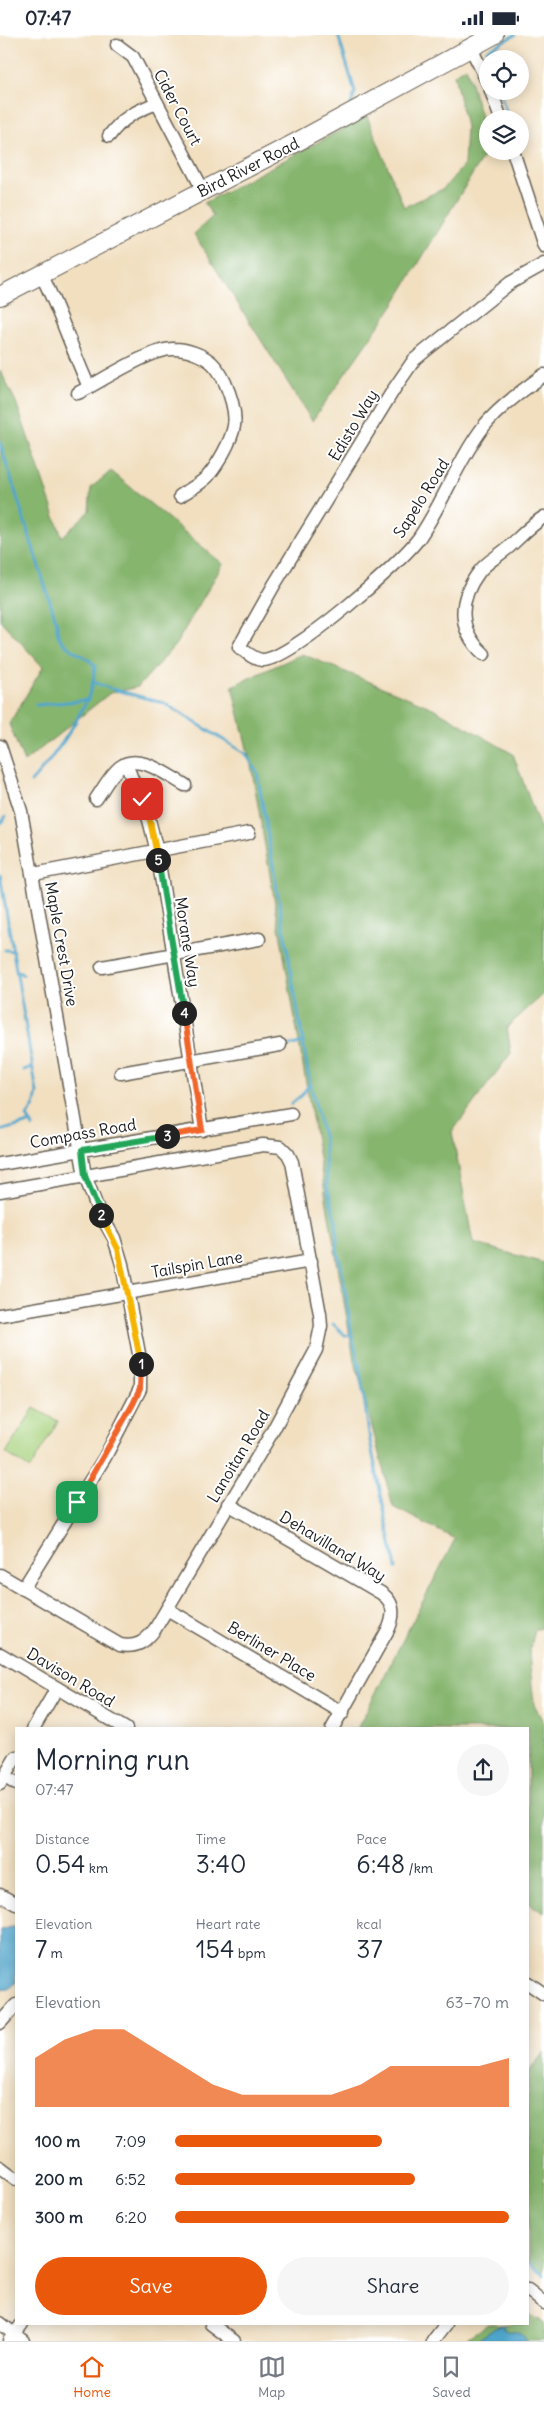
<!DOCTYPE html>
<html lang="en">
<head>
<meta charset="utf-8">
<style>
  :root { --surface:#fff; --page:#f6f6f7; --text:#1f2937; --muted:#747a83; --line:#e0e1e3; --accent:#ea580c }
  body { margin:0; font-family:Delius,sans-serif; background:var(--page); color:var(--text); height:100vh; display:flex; flex-direction:column; font-size:19px; white-space:nowrap }
  * { box-sizing:border-box; margin:0 }
  p { font-size:16px; color:var(--muted) }
  .icon { flex:none; width:28px; height:28px; fill:none; stroke:currentColor; stroke-width:2; stroke-linecap:round; stroke-linejoin:round }
  .map { position:relative; flex:1; overflow:hidden }
  .drawer { position:absolute; left:15px; top:1692px; width:514px; height:598px; display:flex; flex-direction:column; background:var(--surface); border-radius:0px; box-shadow:0 2px 12px #0003 }
  .drawer>* { flex:none }
  .controls { position:absolute; left:479px; top:15px; display:grid; gap:10px }
  .controls a { display:grid; place-items:center; width:50px; height:50px; border-radius:50%; background:var(--surface); box-shadow:0 2px 12px #0003; font-size:25px }
  .pin { position:absolute; display:grid; place-items:center; width:42px; height:42px; color:#fff; margin:-21px; border-radius:10px; box-shadow:0 2px 8px #0006 }
  .km { position:absolute; width:25px; height:25px; margin:-12px; border-radius:50%; background:#222; color:#fff; font-size:14px; line-height:25px; text-align:center }
  .round { display:grid; place-items:center; flex:none; width:52px; height:52px; border-radius:26px; background:var(--page) }
  .overview { display:flex; align-items:center; justify-content:space-between; height:85px; padding:0 20px }
  h1 { font-size:28px; font-weight:600; line-height:38px }
  .metrics { display:grid; grid-template-columns:repeat(3,1fr); gap:8px; height:85px; padding:5px 20px }
  .metrics div { display:grid; align-content:center }
  .metrics b { font-size:25px; font-weight:600 }
  .metrics small { font-size:14px; font-weight:400 }
  .metrics p { font-size:14px }
  .chart { height:140px; padding:10px 20px }
  .chart p { display:flex; justify-content:space-between }
  .chart svg { width:100%; height:90px; margin-top:5px; fill:var(--accent); opacity:.7 }
  .button { display:flex; gap:10px; margin-top:auto; padding:10px 20px }
  .button a { flex:1; height:58px; border-radius:30px; background:var(--accent); color:#fff; font-size:20px; font-weight:600; line-height:58px; text-align:center }
  .button a+a { background:var(--page); color:var(--text) }
  ul { padding:0 20px; list-style:none; font-size:16px }
  li { display:grid; grid-template-columns:80px 60px 1fr; align-items:center; height:38px }
  li i { height:12px; border-radius:6px; background:var(--accent) }
  .status { display:flex; justify-content:space-between; align-items:center; height:35px; padding:0 25px; background:var(--surface); direction:ltr }
  .status svg { height:14px; fill:currentColor }
  .dock { display:flex; justify-content:space-around; align-items:center; height:70px; border-top:1px solid var(--line); background:var(--surface); font-size:14px; color:var(--muted) }
  .dock a { display:grid; justify-items:center; gap:2px }
  .dock .active { color:var(--accent) }
  .map>svg:first-child { display:block }
</style>
</head>
<body>
<div class="status"><b>07:47</b><svg viewBox="0 0 49 12"><path d="M0 12V9h3v3zM5 12V6h3v6zM10 12V3h3v9zM15 12V0h3v12zM26 1h20v11H26zM47 4h2v5h-2z"/></svg></div>
<div class="map">
<svg width="544" height="2306" viewBox="0 0 544 2306">
  <rect width="100%" height="100%" fill="#fff"/>
  <filter id="ink" filterUnits="userSpaceOnUse"><feTurbulence type="fractalNoise" baseFrequency=".02" numOctaves="2"/><feDisplacementMap in="SourceGraphic" scale="10" xChannelSelector="R" yChannelSelector="G"/><feConvolveMatrix kernelMatrix="1 2 1 2 8 2 1 2 1" color-interpolation-filters="sRGB"/></filter>
  <filter id="wash" filterUnits="userSpaceOnUse"><feTurbulence type="fractalNoise" baseFrequency=".0096" numOctaves="4" result="noise"/><feDisplacementMap in="SourceGraphic" scale="20" xChannelSelector="R" yChannelSelector="G"/><feGaussianBlur stdDeviation="1.12" result="paint"/><feColorMatrix in="noise" values="0 0 0 0 0 0 0 0 0 0 0 0 0 0 0 0 0 1.4 0 .05"/><feComposite in="paint" operator="in"/></filter>
  <g filter="url(#wash)">
    <rect width="100%" height="100%" fill="#f1dfc0"/>
    <!-- green -->
    <polygon fill="#a8d37f" stroke="#62784e" points="34,1373 58,1386 30,1434 6,1418"/>
    <!-- forest -->
    <g fill="#86b56e" stroke="#516845">
      <polygon points="466,32 487,102 487,115 394,269 312,386 194,199 213,181 204,168 367,81 404,172 443,154 464,130 466,92 454,40"/>
      <polygon points="0,335 16,367 62,502 89,476 91,453 111,436 223,529 176,609 138,652 110,658 24,727 9,689 43,632 0,585"/>
      <polygon points="302,619 433,673 513,719 544,804 544,959 507,992 511,1018 452,1097 473,1208 544,1228 544,1592 535,1595 529,1619 534,1670 544,1688 544,1878 528,1868 528,1694 357,1694 455,1504 393,1472 353,1319 251,730 232,651"/>
      <polygon points="544,2017 544,2240 528,2226 528,2038"/>
      <polygon points="528,2280 544,2287 544,2306 462,2306 488,2289 528,2289"/>
    </g>
    <!-- water -->
    <g fill="#50a6cc" stroke="#366174">
      <polygon points="12,1892 16,1892 16,1948 9,1954 0,1955 0,1895"/>
      <path d="M501,2289H504L503,2292L506,2296C517,2297 521,2296 527,2306H476Z"/>
    </g>
    <g fill="none" stroke-linecap="round" stroke-linejoin="round">
      <!-- stream -->
      <g stroke="#50a6cc" stroke-width="3">
        <polyline points="338,0 355,57 351,70"/>
        <polyline points="488,24 487,15 515,0"/>
        <polyline points="499,56 509,84"/>
        <path d="M0,408L57,589C55,615 83,615 95,631L93,647L87,666"/>
        <polyline points="93,647 109,653"/>
        <polyline points="112,654 164,668 246,719 257,737 310,1048 324,1105 327,1152 336,1186 337,1214 342,1235 352,1301 359,1329 370,1406 396,1533"/>
        <polyline points="36,670 87,665"/>
        <path d="M31,747C52,724 71,698 85,669"/>
        <polyline points="0,789 6,781"/>
        <polyline points="0,840 37,1058 34,1071 27,1081 33,1092"/>
        <polyline points="5,915 14,916"/>
        <polyline points="16,935 23,940"/>
        <polyline points="286,1012 303,1007"/>
        <polyline points="24,1035 32,1032"/>
        <polyline points="291,1069 302,1060 310,1048"/>
        <polyline points="0,1096 29,1088"/>
        <polyline points="333,1289 345,1300 352,1301"/>
        <polyline points="528,2227 544,2240"/>
      </g>
    </g>
  </g>
  <g filter="url(#ink)">
    <g fill="none" stroke-linecap="round" stroke-linejoin="round">
      <defs>
        <g id="street">
          <polyline points="117,10 133,22 203,155"/>
          <polyline points="471,13 488,48"/>
          <polyline points="491,56 501,84"/>
          <path d="M109,101C122,83 136,76 157,68"/>
          <polyline points="513,116 544,211"/>
          <path d="M544,229L510,248L425,316L414,325L394,354L274,550L239,612C246,617 253,624 262,625C290,626 401,528 419,503C443,468 458,425 484,391C499,372 524,354 544,340"/>
          <path d="M41,239C60,276 72,315 89,352"/>
          <path d="M78,358C100,347 151,313 174,314C187,314 203,320 212,328C225,340 237,374 234,391C231,407 218,429 208,441C201,449 188,455 180,461"/>
          <path d="M484,619C457,595 458,565 479,537C486,527 500,520 509,512C520,502 531,490 544,482"/>
          <polyline points="0,711 21,776 85,1141 98,1175 114,1203 122,1229 140,1324 140,1354 105,1422 23,1554"/>
          <polyline points="126,729 149,785 157,816 202,1095"/>
          <path d="M96,764C103,754 110,740 120,732C139,717 168,741 185,750"/>
          <polyline points="34,839 249,798"/>
          <polyline points="102,932 259,904"/>
          <polyline points="121,1038 280,1010"/>
          <polyline points="0,1129 291,1079"/>
          <path d="M0,1156L263,1110L281,1112L288,1119L292,1127L320,1279L321,1291L316,1315L271,1399L155,1594C145,1607 137,1613 120,1610L0,1540"/>
          <polyline points="0,1280 311,1226"/>
          <path d="M228,1469L381,1558C394,1567 395,1578 389,1593L332,1694"/>
          <polyline points="167,1574 343,1678"/>
          <polyline points="0,1619 126,1694"/>
          <polyline points="33,1694 57,1653"/>
          <polyline points="5,1742 16,1749"/>
          <polyline points="0,1749 16,1722"/>
          <polyline points="0,1860 16,1869"/>
          <polyline points="528,1948 544,1959"/>
          <polyline points="0,1988 16,1970"/>
          <polyline points="0,2132 16,2144"/>
          <polyline points="528,2255 544,2268"/>
          <polyline points="0,2288 23,2306"/>
          <polyline points="211,2289 234,2306"/>
          <polyline points="9,2306 22,2289"/>
          <polyline points="433,2306 446,2289"/>
        </g>
        <polyline id="secondary" points="0,261 295,108 494,0"/>
      </defs>
      <!-- street casing -->
      <use href="#street" stroke="#676055" stroke-width="15"/>
      <!-- secondary casing -->
      <use href="#secondary" stroke="#676055" stroke-width="20"/>
      <!-- street -->
      <use href="#street" stroke="#fff" stroke-width="12"/>
      <!-- secondary -->
      <use href="#secondary" stroke="#fff" stroke-width="18"/>
    </g>
  </g>
  <g fill="none" stroke-linecap="round" stroke-linejoin="round" filter="url(#ink)">
    <defs>
      <polyline id="split-1" points="77,1467 133,1369 140,1354 141,1329"/>
      <polyline id="split-2" points="101,1180 118,1214 141,1329"/>
      <polyline id="split-3" points="101,1180 85,1141 82,1115 167,1101"/>
      <polyline id="split-4" points="167,1101 202,1095 184,978"/>
      <polyline id="split-5" points="158,825 184,978"/>
      <polyline id="split-6" points="142,764 150,786 158,825"/>
    </defs>
    <!-- split-1 casing -->
    <use href="#split-1" stroke="#fff" stroke-width="10"/>
    <!-- split-2 casing -->
    <use href="#split-2" stroke="#fff" stroke-width="10"/>
    <!-- split-3 casing -->
    <use href="#split-3" stroke="#fff" stroke-width="10"/>
    <!-- split-4 casing -->
    <use href="#split-4" stroke="#fff" stroke-width="10"/>
    <!-- split-5 casing -->
    <use href="#split-5" stroke="#fff" stroke-width="10"/>
    <!-- split-6 casing -->
    <use href="#split-6" stroke="#fff" stroke-width="10"/>
    <!-- split-1 -->
    <use href="#split-1" stroke="#f0652b" stroke-width="6"/>
    <!-- split-2 -->
    <use href="#split-2" stroke="#f5b400" stroke-width="6"/>
    <!-- split-3 -->
    <use href="#split-3" stroke="#22a559" stroke-width="6"/>
    <!-- split-4 -->
    <use href="#split-4" stroke="#f0652b" stroke-width="6"/>
    <!-- split-5 -->
    <use href="#split-5" stroke="#22a559" stroke-width="6"/>
    <!-- split-6 -->
    <use href="#split-6" stroke="#f5b400" stroke-width="6"/>
  </g>
  <g text-anchor="middle" stroke-width="4" stroke-linejoin="round" paint-order="stroke">
    <!-- street labels -->
    <g font-size="16" fill="#1c1c1c" stroke="#fff">
      <text transform="translate(178 72) rotate(62)" y="6">Cider Court</text>
      <text transform="translate(248 132) rotate(-27)" y="6">Bird River Road</text>
      <text transform="translate(353 390) rotate(-59)" y="6">Edisto Way</text>
      <text transform="translate(421 463) rotate(-58)" y="6">Sapelo Road</text>
      <text transform="translate(188 907) rotate(81)" y="6">Morane Way</text>
      <text transform="translate(62 909) rotate(80)" y="6">Maple Crest Drive</text>
      <text transform="translate(83 1098) rotate(-10)" y="6">Compass Road</text>
      <text transform="translate(197 1229) rotate(-10)" y="6">Tailspin Lane</text>
      <text transform="translate(238 1421) rotate(-59)" y="6">Lanoitan Road</text>
      <text transform="translate(333 1511) rotate(31)" y="6">Dehavilland Way</text>
      <text transform="translate(272 1616) rotate(31)" y="6">Berliner Place</text>
      <text transform="translate(71 1642) rotate(31)" y="6">Davison Road</text>
    </g>
  </g>
</svg>
<div class="controls">
<a><svg class="icon" aria-label="locate" viewBox="0 0 24 24"><circle cx="12" cy="12" r="6"/><path d="M12 2v4M12 18v4M2 12h4M18 12h4"/></svg></a>
<a><svg class="icon" aria-label="layers" viewBox="0 0 24 24"><path d="M12 4l9 5-9 5-9-5zM3 14l9 5 9-5"/></svg></a>
</div>
<div class="pin" style="left:77px;top:1467px;background:#1e9e55"><svg class="icon" aria-label="arrive" viewBox="0 0 24 24"><path d="M6 21V4h12l-3 4 3 4H6"/></svg></div>
<div class="pin" style="left:142px;top:764px;background:#d93025"><svg class="icon" aria-label="check" viewBox="0 0 24 24"><path d="M5 12l5 5 9-10"/></svg></div>
<b class="km" style="left:141px;top:1329px">1</b>
<b class="km" style="left:101px;top:1180px">2</b>
<b class="km" style="left:167px;top:1101px">3</b>
<b class="km" style="left:184px;top:978px">4</b>
<b class="km" style="left:158px;top:825px">5</b>
<section class="drawer">
<div class="overview"><div><h1>Morning run</h1><p>07:47</p></div><a class="round"><svg class="icon" aria-label="share" viewBox="0 0 24 24"><path d="M12 15V3M7 8l5-5 5 5M5 13v7h14v-7"/></svg></a></div>
<div class="metrics">
<div><p>Distance</p><b>0.54<small> km</small></b></div>
<div><p>Time</p><b>3:40</b></div>
<div><p>Pace</p><b>6:48<small> /km</small></b></div>
</div>
<div class="metrics">
<div><p>Elevation</p><b>7<small> m</small></b></div>
<div><p>Heart rate</p><b>154<small> bpm</small></b></div>
<div><p>kcal</p><b>37</b></div>
</div>
<div class="chart"><p><span>Elevation</span>63–70 m</p>
<svg viewBox="0 0 160 44" preserveAspectRatio="none"><path d="M0 44V20L10 11L20 6L30 6L40 15L50 24L60 33L70 38L80 38L90 38L100 38L110 33L120 24L130 24L140 24L150 24L160 20V44z"/></svg>
</div>
<ul>
<li><b>100 m</b>7:09<i style="width:62%"></i></li>
<li><b>200 m</b>6:52<i style="width:72%"></i></li>
<li><b>300 m</b>6:20<i style="width:100%"></i></li>
</ul>
<div class="button"><a>Save</a><a>Share</a></div>
</section>
</div>
<nav class="dock">
<a class="active"><svg class="icon" aria-label="home" viewBox="0 0 24 24"><path d="M3 11l9-7 9 7M6 9v11h12V9"/></svg>Home</a>
<a><svg class="icon" aria-label="map" viewBox="0 0 24 24"><path d="M3 6l6-2 6 2 6-2v14l-6 2-6-2-6 2zM9 4v14M15 6v14"/></svg>Map</a>
<a><svg class="icon" aria-label="saved" viewBox="0 0 24 24"><path d="M7 4h10v16l-5-4-5 4z"/></svg>Saved</a>
</nav>
</body>
</html>
